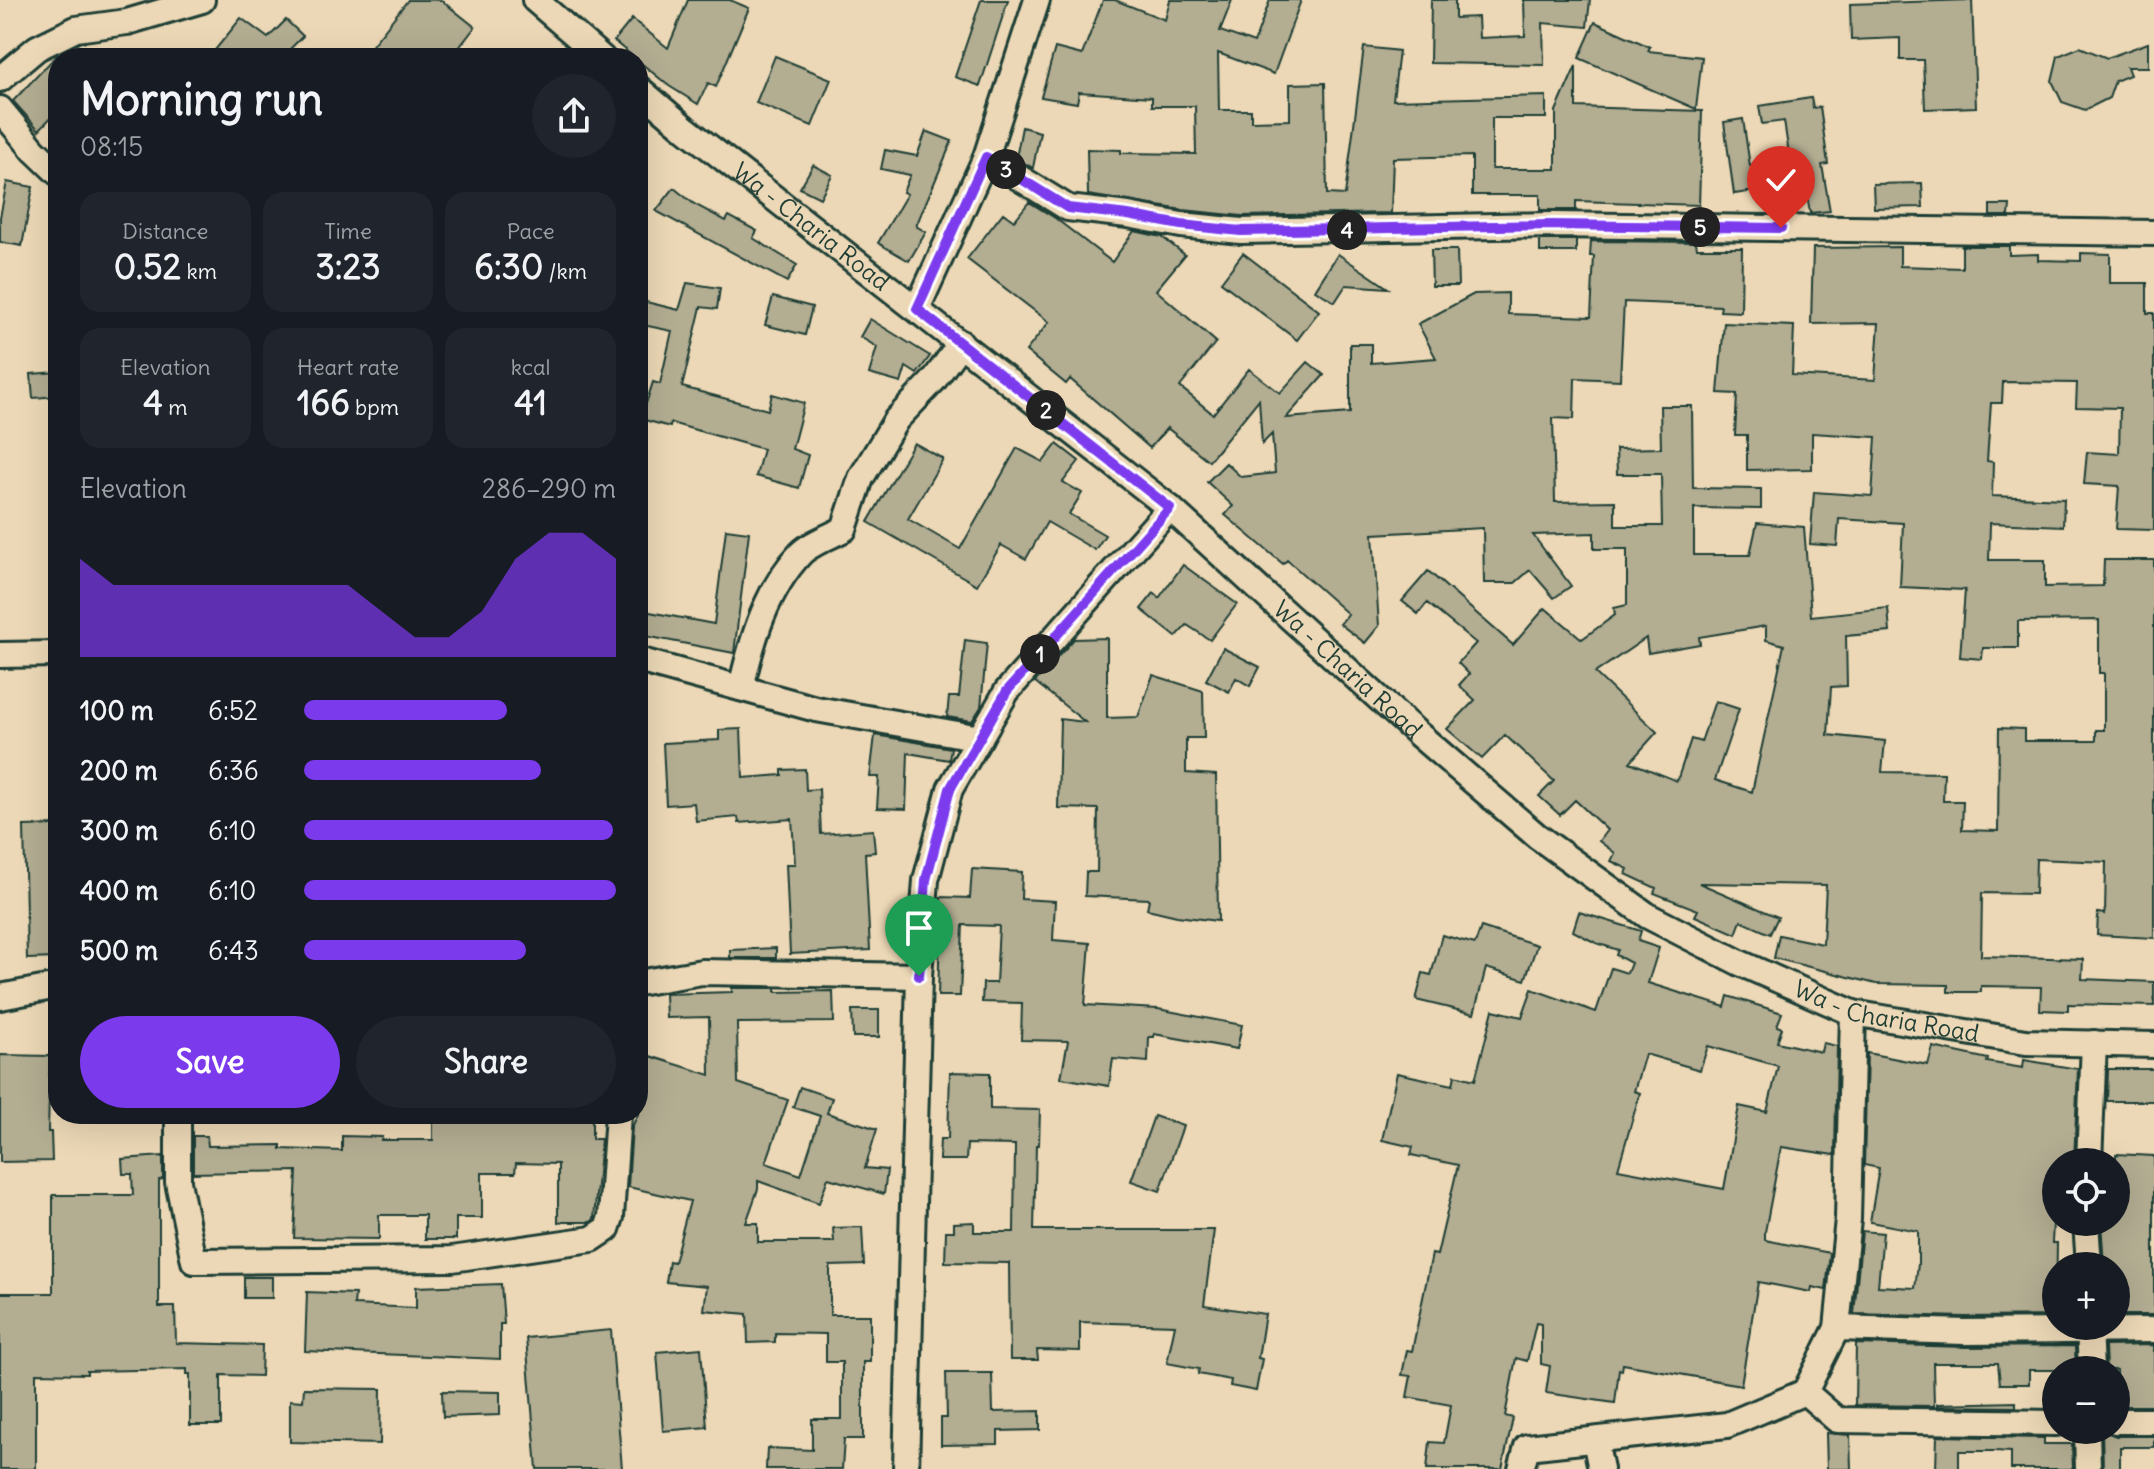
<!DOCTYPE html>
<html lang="en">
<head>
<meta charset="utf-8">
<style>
  :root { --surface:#171b24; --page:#20242c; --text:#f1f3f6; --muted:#9ea1a6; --accent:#7c3aed }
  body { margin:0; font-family:Delius,sans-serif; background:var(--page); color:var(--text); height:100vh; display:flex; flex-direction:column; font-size:30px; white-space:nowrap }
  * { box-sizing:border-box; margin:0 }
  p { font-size:26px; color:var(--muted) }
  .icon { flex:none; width:44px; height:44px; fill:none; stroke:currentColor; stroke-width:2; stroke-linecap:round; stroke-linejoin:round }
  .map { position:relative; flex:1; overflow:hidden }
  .sheet { position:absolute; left:48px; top:48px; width:600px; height:1076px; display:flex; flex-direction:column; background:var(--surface); border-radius:32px; box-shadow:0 8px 32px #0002 }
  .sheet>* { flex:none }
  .buttons { position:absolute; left:2042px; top:1148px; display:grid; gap:16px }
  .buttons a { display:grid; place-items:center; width:88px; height:88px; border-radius:50%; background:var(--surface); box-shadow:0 8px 32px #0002; font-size:40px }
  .pin { position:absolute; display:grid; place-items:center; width:68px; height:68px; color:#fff; margin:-82px -34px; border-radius:50% 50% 50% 0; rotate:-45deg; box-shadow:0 0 8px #0007 }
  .pin .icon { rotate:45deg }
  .km { position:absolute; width:40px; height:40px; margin:-20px; border-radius:50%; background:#222; color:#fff; font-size:22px; line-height:40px; text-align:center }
  .round { display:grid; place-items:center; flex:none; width:84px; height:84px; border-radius:42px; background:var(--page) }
  .overview { display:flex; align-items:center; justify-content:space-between; height:136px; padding:0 32px }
  h1 { font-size:44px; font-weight:700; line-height:60px }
  .stats { display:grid; grid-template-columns:repeat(3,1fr); gap:12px; height:136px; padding:8px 32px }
  .stats div { display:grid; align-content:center; border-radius:20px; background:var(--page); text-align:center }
  .stats b { font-size:34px; font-weight:700 }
  .stats small { font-size:22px; font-weight:400 }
  .stats p { font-size:22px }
  .chart { height:224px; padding:16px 32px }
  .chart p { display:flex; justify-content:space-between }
  .chart svg { width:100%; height:144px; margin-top:8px; fill:var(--accent); opacity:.7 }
  .cta { display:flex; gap:16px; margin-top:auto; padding:16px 32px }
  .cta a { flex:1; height:92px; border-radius:48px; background:var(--accent); color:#fff; font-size:32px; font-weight:700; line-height:92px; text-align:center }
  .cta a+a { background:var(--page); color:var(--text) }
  ul { padding:0 32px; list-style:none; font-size:26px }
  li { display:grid; grid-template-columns:128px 96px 1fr; align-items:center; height:60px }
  li i { height:20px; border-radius:10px; background:var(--accent) }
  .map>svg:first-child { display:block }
</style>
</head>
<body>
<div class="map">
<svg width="2154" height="1469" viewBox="0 0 2154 1469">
  <rect width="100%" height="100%" fill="#ecd8b6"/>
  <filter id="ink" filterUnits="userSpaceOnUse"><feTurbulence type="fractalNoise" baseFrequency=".0125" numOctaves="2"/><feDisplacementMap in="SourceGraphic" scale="16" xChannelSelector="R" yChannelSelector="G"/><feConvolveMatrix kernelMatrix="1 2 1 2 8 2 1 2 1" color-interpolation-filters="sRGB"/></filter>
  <g filter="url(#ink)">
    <!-- building -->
    <g fill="#b3ad92" stroke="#1f3d34" stroke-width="2" fill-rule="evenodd">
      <polygon points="408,0 441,0 475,27 451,58 362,58"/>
      <polygon points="688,0 730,0 749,8 716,87 708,83 698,104 669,86 614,41 632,19 668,48"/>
      <polygon points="981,0 1008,0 980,86 955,77"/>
      <polygon points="1103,0 1115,0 1165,20 1170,0 1232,0 1220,31 1254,43 1270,0 1301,0 1274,74 1218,53 1219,110 1251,110 1251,121 1290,120 1290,84 1325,83 1327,194 1345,195 1364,47 1399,51 1393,100 1546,96 1546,118 1492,118 1492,169 1556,169 1556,111 1576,66 1576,107 1702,111 1699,205 1576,201 1576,210 1540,210 1540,195 1472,195 1472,156 1393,158 1391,213 1242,216 1183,210 1088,195 1087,149 1121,150 1121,153 1196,154 1195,106 1152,106 1152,97 1079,92 1077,103 1041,97 1055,48 1082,55"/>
      <polygon points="1431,0 1455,0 1455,18 1478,17 1479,38 1525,36 1524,0 1590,0 1587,27 1543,23 1544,65 1430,63"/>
      <polygon points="1972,0 1976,107 1925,109 1923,60 1900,60 1900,38 1851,40 1850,4"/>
      <polygon points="241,18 268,38 286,20 303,36 286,53 293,58 226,58 215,50"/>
      <polygon points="1595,22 1650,47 1648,51 1702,57 1696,109 1579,58"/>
      <polygon points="2148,43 2148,67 2127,67 2130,75 2115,81 2109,98 2085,110 2062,102 2052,81 2058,56 2080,47 2107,58"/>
      <polygon points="58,54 58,110 39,130 13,101"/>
      <polygon points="775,56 831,79 812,126 756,103"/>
      <polygon points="1811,98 1813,108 1820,107 1828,164 1822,165 1830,211 1810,213 1805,184 1734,194 1724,122 1743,119 1750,166 1790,161 1784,121 1762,124 1759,106"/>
      <polygon points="1022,127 1040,132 1033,168 1016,158"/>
      <polygon points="926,131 952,141 916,226 926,232 909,261 878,243 907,194 903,192 910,175 881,169 885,150 917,156"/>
      <polygon points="813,165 832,175 820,198 800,188"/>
      <polygon points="7,182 33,187 22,246 0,242 0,217"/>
      <polygon points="1922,183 1923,207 1874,208 1873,184"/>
      <polygon points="674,188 694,204 726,221 729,216 757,231 753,238 797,265 787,282 656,211"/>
      <path d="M1029,202L1055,218L1112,262L1134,231L1162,237L1185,255L1156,290L1216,342L1180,387L1213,414L1249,369L1280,393L1308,362L1324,375L1286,418L1350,413V344H1371V363L1436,358L1418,324L1474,294L1508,293V314L1591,317L1594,256H1590L1591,241L1696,242L1697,248H1742L1741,312L1720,311L1721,306L1624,302L1620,380L1575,378L1574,419L1553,418L1555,502L1615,501V526H1662L1661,474H1617L1616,449L1661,448L1660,406H1692L1693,488L1761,489V509L1694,508V555H1750L1757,523L1804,527L1811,616L1888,608L1890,632L1846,636L1847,686L1831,687L1828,735L1885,741L1882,772L1944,773L1943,801H1963L1962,830L1998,831L1999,728L2024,729V741H2096V730H2104V673H2099V620L2018,621V648H1983L1982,659L1960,657L1965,590L1900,587L1903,523L1839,519L1837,546L1810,544L1814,492L1872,496L1876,437L1812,433V469L1747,470V435H1735L1737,394L1718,393L1724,323L1794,326L1792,375L1875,380L1879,323L1811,324L1813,248L1900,247V266L1962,268V246H2009V255L2038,254V260L2081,261V253L2110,254V283H2147V313H2154V530L2116,529L2119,486L2084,484L2087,452L2119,454L2120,408L2076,407L2077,383L2003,382L2002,403H1991L1987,461L1993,462L1992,496L2064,499L2063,526L1990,523L1989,560H2045V587L2103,586L2104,560H2154V938L2097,935L2098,913L2105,914L2106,862L2036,859L2035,894L1982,893L1981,956L2083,959L2082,979L2154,982V1006L2068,1004V1011L2040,1010L2041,987L1981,986V992H1948V985L1876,984L1774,958L1779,935L1823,944L1826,885L1699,883L1778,917L1770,934L1741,921L1736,934L1695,916L1698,910L1654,893L1656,888L1626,874L1628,869L1611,861L1615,853L1599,841L1607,830L1575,800L1560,815L1539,796L1554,781L1505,735L1482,759L1447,729L1475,700L1459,685L1469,674L1458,663L1476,643L1427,603L1418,614L1402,601L1428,571L1513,645L1545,608L1582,639L1615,615L1614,608L1627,605V549H1594V533L1533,535L1571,586L1554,598L1530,570L1515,583H1484L1483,528L1373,534L1379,626L1365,643L1340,624L1348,614L1287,560L1283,564L1225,515L1233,506L1207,482L1226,463L1241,477L1275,473L1272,434L1262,444L1259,399L1209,461L1167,428L1150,448L1070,379L1066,384L1026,351L1049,322L967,259L1003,213L1014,221ZM1766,626V640L1784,645L1752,792L1715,780L1739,709L1715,701L1701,742L1691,739L1677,781L1630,762L1657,732L1595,673L1646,638L1648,653L1700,644L1699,637Z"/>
      <polygon points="1990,205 2010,205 2009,216 1990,216"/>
      <rect x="1540" y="240" width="36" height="12"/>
      <polygon points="1431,250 1457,250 1458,286 1432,286"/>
      <polygon points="1243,253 1319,311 1297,340 1221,282"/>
      <polygon points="1338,254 1388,288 1346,285 1335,302 1315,290"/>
      <polygon points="687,283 720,288 717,309 701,307 682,387 768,410 772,394 804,403 792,449 808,455 799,488 756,476 763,449 671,423 670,427 641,419 653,382 660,384 672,331 638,324 638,300 679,310"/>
      <polygon points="773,297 812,307 805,335 765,325"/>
      <polygon points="870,319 930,356 917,374 906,367 901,383 869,374 877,347 860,337"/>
      <polygon points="58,372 58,396 33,398 31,374"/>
      <polygon points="914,443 943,459 908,519 960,549 1017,448 1043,462 1057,444 1079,461 1063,482 1082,493 1069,514 1105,535 1095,550 1047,522 1026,559 1001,545 977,585 868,522"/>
      <polygon points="726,529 749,532 734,653 640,635 644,611 714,624"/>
      <polygon points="1183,565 1237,604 1210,640 1187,625 1176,637 1141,609 1154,593 1159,598"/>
      <polygon points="1107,638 1107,718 1138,717 1153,675 1203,691 1204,738 1186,738 1186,773 1216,775 1218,921 1177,916 1147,909 1149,899 1085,896 1086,872 1097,872 1098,809 1058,808 1060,719 1085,722 1035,682 1074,639"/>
      <polygon points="965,640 987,643 981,707 972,721 947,717 949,697 959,697"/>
      <polygon points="1223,648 1260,667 1250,686 1236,678 1229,692 1206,680"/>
      <polygon points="741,729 743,778 782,775 782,770 805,769 806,790 819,789 821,834 873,830 875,852 865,853 870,950 790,954 786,864 795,864 792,819 739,823 738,817 696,821 694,803 666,805 663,743 719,740 719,730"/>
      <polygon points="875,735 951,748 949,760 908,753 906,809 877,808 879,777 870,777"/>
      <polygon points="58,825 58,958 27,959 24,826"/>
      <polygon points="972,869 1022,872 1021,899 1055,901 1053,940 1090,943 1085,1005 1158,1009 1242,1025 1237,1049 1154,1034 1154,1037 1149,1037 1148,1062 1113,1059 1109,1086 1061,1078 1068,1041 1021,1040 1022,1003 982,1002 983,983 996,983 999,926 963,925 960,996 938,996 941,897 970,898"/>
      <path d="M1579,912L1641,931L1638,941L1659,948L1648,983L1725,1007L1728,996L1782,1013L1777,1026L1782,1028L1777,1042L1821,1052L1823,1043L1837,1046L1835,1155L1781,1147L1765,1232V1240L1830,1253L1826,1290L1812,1287L1811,1292L1758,1282L1741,1385L1623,1364L1622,1370L1619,1369L1615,1403L1546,1393L1550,1366L1541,1364V1324L1536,1323L1527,1361L1516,1358L1505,1416L1513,1418L1502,1469H1427L1430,1442L1444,1443L1451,1405L1407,1397L1411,1376L1402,1375L1407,1350L1412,1351L1432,1254L1437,1255L1458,1165L1411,1155L1413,1147L1382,1140L1397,1073L1453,1085L1455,1075L1475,1080L1493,1010L1522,1017L1532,989L1596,1012L1611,968L1627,973L1631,963L1616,955L1618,950L1596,943L1573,931ZM1708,1046L1778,1066L1767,1112L1739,1106L1724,1189L1618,1169L1640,1093L1634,1091L1645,1054L1700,1070Z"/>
      <polygon points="1481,927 1537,945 1525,980 1486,968 1474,1014 1416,1000 1423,973 1431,975 1442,935 1475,944"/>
      <polygon points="776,948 776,958 730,958 730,950"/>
      <polygon points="732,988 776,988 776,992 833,991 834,1022 737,1023 738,1083 788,1100 766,1163 801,1175 820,1116 793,1107 800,1087 832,1098 827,1113 877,1129 865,1168 887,1170 884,1194 828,1178 819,1203 758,1181 758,1189 746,1223 758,1223 758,1242 834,1242 833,1228 862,1227 864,1265 830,1266 830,1315 870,1315 870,1362 863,1362 863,1439 844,1439 842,1469 766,1469 767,1448 812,1450 812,1419 842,1419 842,1362 826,1362 826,1334 775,1333 775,1342 748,1343 747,1314 704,1310 707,1286 666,1282 669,1261 674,1262 690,1201 628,1187 632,1127 638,1114 638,1082 647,1055 710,1075 709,1017 666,1018 665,994 732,992"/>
      <polygon points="852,1010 879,1010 879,1037 853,1037"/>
      <polygon points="1933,1047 1988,1059 1987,1062 2023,1068 2024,1060 2078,1069 2074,1162 2056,1162 2052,1243 2057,1243 2056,1316 1965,1317 1854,1314 1862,1231 1883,1233 1878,1286 1915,1288 1918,1264 1918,1231 1870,1222 1879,1168 1864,1165 1867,1053 1928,1065"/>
      <polygon points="0,1055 50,1056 48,1132 51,1132 52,1161 0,1162"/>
      <polygon points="2108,1069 2154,1069 2154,1101 2107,1101"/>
      <polygon points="950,1072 990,1073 990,1109 1040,1110 1039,1145 1036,1145 1034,1230 1214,1230 1204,1305 1265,1314 1258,1358 1262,1359 1256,1391 1230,1386 1231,1380 1198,1374 1199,1369 1167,1363 1175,1325 1080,1322 1080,1351 1037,1350 1038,1360 1010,1360 1009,1263 945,1262 946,1231 954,1231 954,1223 974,1222 974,1232 1014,1232 1015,1145 967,1144 966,1160 939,1160 940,1139 948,1139"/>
      <polygon points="433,1114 592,1114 592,1139 601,1139 594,1219 591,1222 558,1222 558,1164 516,1163 515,1173 482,1173 482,1218 456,1218 456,1239 425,1239 425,1215 379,1215 379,1239 294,1238 297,1171 193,1173 193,1136 207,1136 208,1146 281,1145 281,1149 342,1151 342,1136 382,1137 381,1140 433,1140"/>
      <polygon points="1154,1116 1183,1126 1160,1191 1131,1181"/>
      <polygon points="2116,1154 2154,1156 2154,1315 2116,1315 2116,1266 2104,1266 2101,1222 2116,1222"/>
      <polygon points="163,1156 163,1179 159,1180 159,1307 175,1307 176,1343 262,1345 261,1376 221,1375 221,1425 190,1425 190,1374 187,1374 187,1369 87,1371 87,1374 36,1373 36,1469 0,1469 0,1293 53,1293 53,1195 133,1195 132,1174 123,1174 122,1159"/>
      <rect x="244" y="1277" width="28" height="21"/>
      <polygon points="501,1284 504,1324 500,1324 500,1359 305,1351 307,1292 355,1294 354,1305 416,1308 416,1287"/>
      <polygon points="611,1330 622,1469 537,1469 526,1338"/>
      <polygon points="1856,1344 1965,1347 2075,1346 2076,1370 2029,1370 2029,1384 2000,1384 1998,1363 1933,1363 1934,1406 1855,1405"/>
      <polygon points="2154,1345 2154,1406 2116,1406 2116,1370 2106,1370 2105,1346"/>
      <polygon points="701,1348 707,1427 663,1431 657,1352"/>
      <polygon points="946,1373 992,1373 993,1412 1040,1411 1040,1430 998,1431 998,1444 941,1445 941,1418 947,1418"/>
      <polygon points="304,1388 381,1389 380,1444 290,1442 290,1400 303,1401"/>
      <polygon points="442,1391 500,1392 500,1415 443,1417"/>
      <polygon points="2016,1402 2016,1407 1937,1406 1937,1404"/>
      <polygon points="2102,1430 2116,1436 2154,1436 2154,1447 2120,1447 2120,1469 2103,1469"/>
      <polygon points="1826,1433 1850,1435 1851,1469 1827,1469"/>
      <polygon points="1937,1436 2044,1438 2044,1444 2072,1444 2073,1469 2011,1469 2011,1452 1995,1451 1959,1451 1959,1469 1936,1469"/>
    </g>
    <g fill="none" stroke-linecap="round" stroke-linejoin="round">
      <defs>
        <g id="minor">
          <polyline points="535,0 602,58"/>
          <polyline points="0,79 37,48 76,29 127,22 202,0"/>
          <path id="s1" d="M638,88L686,129L1170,508L1418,734L1537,836L1648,916L1740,963L1853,1013L2026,1042L2154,1045"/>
          <polyline points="0,109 34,150 58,173"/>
          <polyline points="986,157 1068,208 1128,215 1181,225 1241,231 1552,225 2154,233"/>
          <polyline points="917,309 986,157 1037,0"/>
          <polyline points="0,655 58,654"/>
          <polyline points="638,660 816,709 980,738"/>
          <path d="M741,688C752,640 766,590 801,553C811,543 831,536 844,529L861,478L896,420L934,380L961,343"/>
          <polyline points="638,983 702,972 919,976"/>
          <polyline points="0,997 58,986"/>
          <polyline points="1853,1013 1848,1219 1837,1328 1805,1392 1837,1420 2056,1423"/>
          <polyline points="178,1114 178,1182 194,1261 452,1259 592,1239 607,1229 611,1217 618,1114"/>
          <polyline points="2089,1162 2094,1043"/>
          <polyline points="2086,1222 2089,1266"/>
          <polyline points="2089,1326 2091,1370"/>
          <polyline points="1837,1328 1965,1332 2154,1330"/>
          <polyline points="2116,1421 2154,1421"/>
          <polyline points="2087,1430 2088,1469"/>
          <polyline points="1595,1440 1601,1469"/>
          <polyline points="906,1469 919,976 926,880 950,789 1007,691 1170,508"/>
          <polyline points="1521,1469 1527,1447 1727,1425 1805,1392"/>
        </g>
      </defs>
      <!-- minor casing -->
      <use href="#minor" stroke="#1f3d34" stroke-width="30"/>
      <!-- minor -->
      <use href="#minor" stroke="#ecd8b6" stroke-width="24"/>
    </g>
  </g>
  <g fill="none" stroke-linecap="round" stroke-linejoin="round" filter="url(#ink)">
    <defs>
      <polyline id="route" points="919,976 926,880 950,789 1007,691 1170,508 917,309 986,157 1068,208 1128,215 1181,225 1241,231 1552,225 1781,228"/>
    </defs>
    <!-- route casing -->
    <use href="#route" stroke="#fff" stroke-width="16"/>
    <!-- route -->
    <use href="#route" stroke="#7c3aed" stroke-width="10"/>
  </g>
  <g text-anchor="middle" stroke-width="8" stroke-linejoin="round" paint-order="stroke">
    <!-- street labels -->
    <g font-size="24" fill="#1f3d34" stroke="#ecd8b6">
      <text dy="8" stroke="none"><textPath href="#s1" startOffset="222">Wa - Charia Road</textPath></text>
      <text dy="8" stroke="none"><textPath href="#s1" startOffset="918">Wa - Charia Road</textPath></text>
      <text dy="8" stroke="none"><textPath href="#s1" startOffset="1566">Wa - Charia Road</textPath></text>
    </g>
  </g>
</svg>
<div class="buttons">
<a><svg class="icon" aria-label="locate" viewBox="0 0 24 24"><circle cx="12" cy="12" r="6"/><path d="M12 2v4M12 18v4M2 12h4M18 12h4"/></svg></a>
<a>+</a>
<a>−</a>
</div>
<div class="pin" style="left:919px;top:976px;background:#1e9e55"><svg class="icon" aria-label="arrive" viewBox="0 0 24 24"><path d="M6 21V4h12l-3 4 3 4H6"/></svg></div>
<div class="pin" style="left:1781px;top:228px;background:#d93025"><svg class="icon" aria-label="check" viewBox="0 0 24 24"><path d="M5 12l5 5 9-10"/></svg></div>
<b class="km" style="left:1040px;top:654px">1</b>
<b class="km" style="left:1046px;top:410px">2</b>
<b class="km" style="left:1006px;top:169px">3</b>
<b class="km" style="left:1347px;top:230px">4</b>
<b class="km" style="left:1700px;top:227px">5</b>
<section class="sheet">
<div class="overview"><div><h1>Morning run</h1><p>08:15</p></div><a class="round"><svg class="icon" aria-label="share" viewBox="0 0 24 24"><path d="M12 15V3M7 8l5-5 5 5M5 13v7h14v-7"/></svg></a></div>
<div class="stats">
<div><p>Distance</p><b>0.52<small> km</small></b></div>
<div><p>Time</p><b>3:23</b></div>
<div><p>Pace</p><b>6:30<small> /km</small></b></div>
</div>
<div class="stats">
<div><p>Elevation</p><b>4<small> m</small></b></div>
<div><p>Heart rate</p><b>166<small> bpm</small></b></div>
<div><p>kcal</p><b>41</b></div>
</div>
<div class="chart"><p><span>Elevation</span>286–290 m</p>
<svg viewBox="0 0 160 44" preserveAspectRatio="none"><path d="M0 44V14L10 22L20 22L30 22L40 22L50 22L60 22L70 22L80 22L90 30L100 38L110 38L120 30L130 14L140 6L150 6L160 14V44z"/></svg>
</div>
<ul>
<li><b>100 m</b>6:52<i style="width:65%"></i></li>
<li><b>200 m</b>6:36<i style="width:76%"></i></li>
<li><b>300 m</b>6:10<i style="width:99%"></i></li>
<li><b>400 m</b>6:10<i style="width:100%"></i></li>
<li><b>500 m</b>6:43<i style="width:71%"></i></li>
</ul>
<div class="cta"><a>Save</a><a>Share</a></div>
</section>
</div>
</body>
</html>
